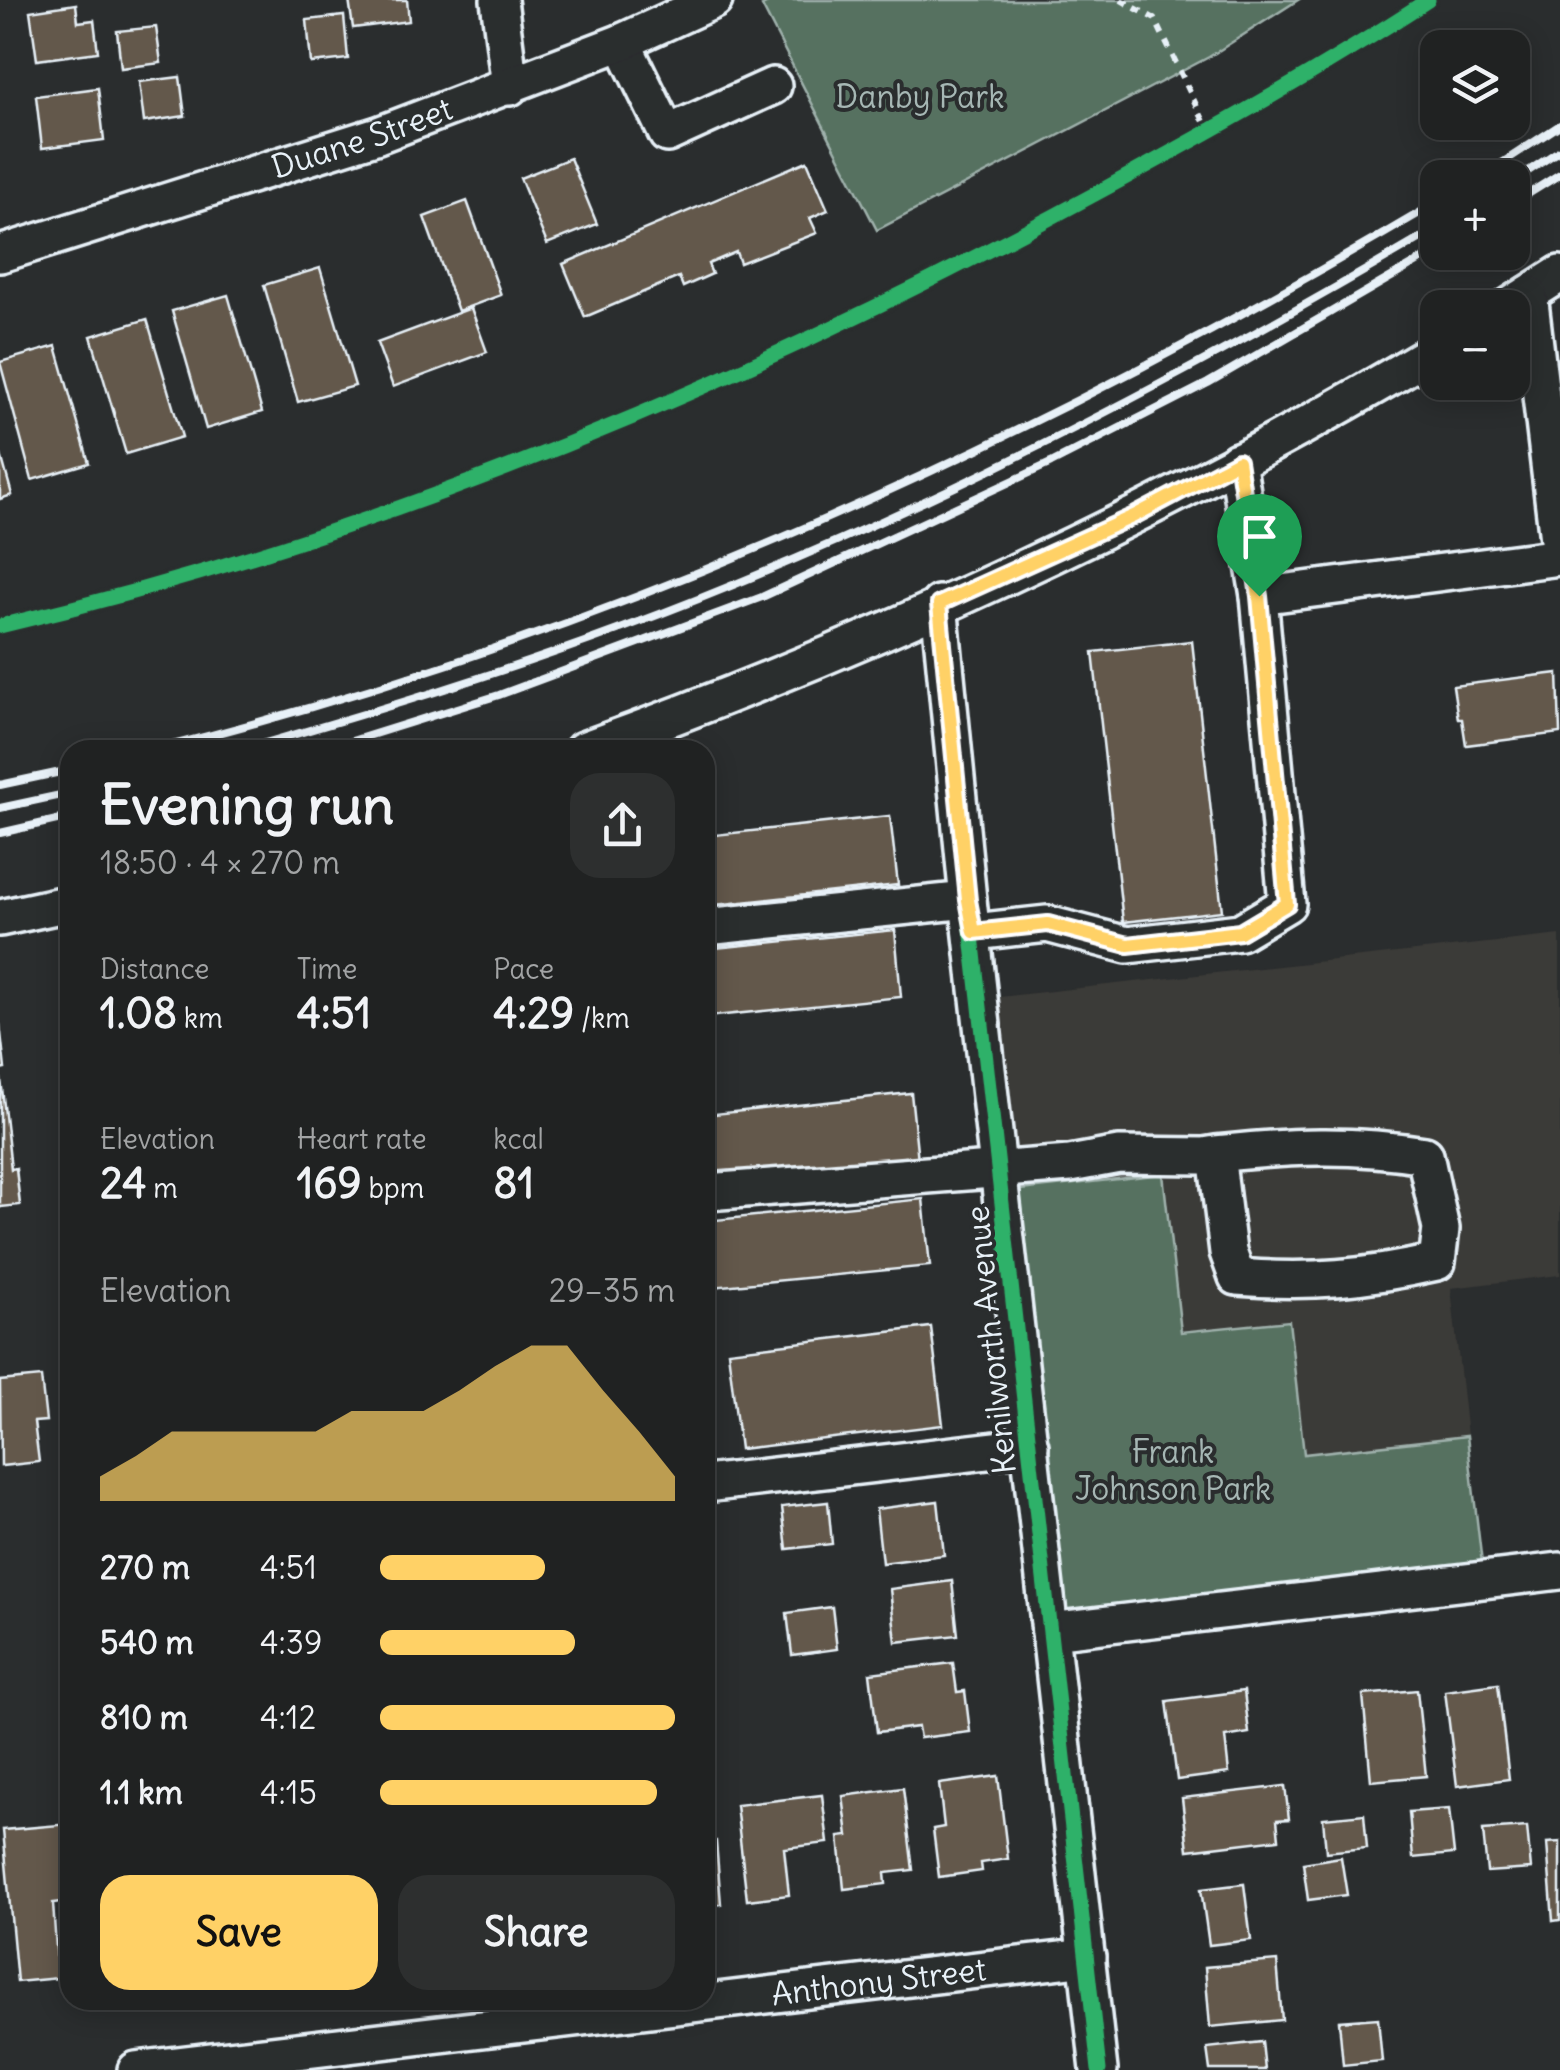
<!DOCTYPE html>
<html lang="en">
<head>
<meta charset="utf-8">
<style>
  :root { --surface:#202222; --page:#2d2f2f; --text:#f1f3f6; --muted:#a2a4a5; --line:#3d3f40; --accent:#ffd166 }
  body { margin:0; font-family:Delius,sans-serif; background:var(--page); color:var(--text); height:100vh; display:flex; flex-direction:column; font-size:38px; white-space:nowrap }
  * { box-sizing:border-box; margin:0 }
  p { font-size:32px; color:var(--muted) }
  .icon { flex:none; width:55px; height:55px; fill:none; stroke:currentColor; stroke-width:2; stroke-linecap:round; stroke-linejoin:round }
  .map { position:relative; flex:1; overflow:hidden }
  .side { position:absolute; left:60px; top:740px; width:655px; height:1270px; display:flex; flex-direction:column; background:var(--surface); border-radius:30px; box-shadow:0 5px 25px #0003,0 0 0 2px var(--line) }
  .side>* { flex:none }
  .tools { position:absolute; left:1420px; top:30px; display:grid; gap:20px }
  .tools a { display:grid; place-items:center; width:110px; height:110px; border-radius:20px; background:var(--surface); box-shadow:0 5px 25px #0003,0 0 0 2px var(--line); font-size:50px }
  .pin { position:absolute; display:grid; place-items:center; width:85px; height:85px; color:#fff; margin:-102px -42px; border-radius:50% 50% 50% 0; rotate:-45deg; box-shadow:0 0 10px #0007 }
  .pin .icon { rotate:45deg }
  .round { display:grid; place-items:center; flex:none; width:105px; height:105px; border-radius:30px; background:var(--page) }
  .head { display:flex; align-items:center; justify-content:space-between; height:170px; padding:0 40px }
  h1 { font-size:55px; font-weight:800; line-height:75px }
  .stats { display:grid; grid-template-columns:repeat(3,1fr); gap:15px; height:170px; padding:10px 40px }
  .stats div { display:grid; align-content:center }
  .stats b { font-size:42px; font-weight:800 }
  .stats small { font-size:28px; font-weight:400 }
  .stats p { font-size:28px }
  .chart { height:280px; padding:20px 40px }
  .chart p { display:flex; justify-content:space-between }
  .chart svg { width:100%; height:180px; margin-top:10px; fill:var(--accent); opacity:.7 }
  .primary-button { display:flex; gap:20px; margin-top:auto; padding:20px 40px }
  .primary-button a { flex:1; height:115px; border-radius:30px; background:var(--accent); color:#111; font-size:40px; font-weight:800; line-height:115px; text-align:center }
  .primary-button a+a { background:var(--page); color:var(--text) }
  ul { padding:0 40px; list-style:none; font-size:32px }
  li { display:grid; grid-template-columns:160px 120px 1fr; align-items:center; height:75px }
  li i { height:25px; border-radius:12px; background:var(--accent) }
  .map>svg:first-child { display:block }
</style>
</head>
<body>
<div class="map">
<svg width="1560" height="2070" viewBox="0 0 1560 2070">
  <rect width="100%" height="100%" fill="#2a2d2e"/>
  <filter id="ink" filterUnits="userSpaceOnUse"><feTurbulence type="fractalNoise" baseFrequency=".01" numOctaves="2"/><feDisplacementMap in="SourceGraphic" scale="20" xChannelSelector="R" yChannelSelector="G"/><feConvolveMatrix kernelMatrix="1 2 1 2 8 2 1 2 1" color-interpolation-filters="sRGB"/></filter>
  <g filter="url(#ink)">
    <!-- built -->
    <polygon fill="#3b3a37" points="1560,935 1560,1275 1451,1288 1467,1436 1304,1454 1181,1333 1163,1174 1011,1191 990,998"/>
    <!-- green -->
    <g fill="#567160" stroke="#9fb1ac" stroke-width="2.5">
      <polygon points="774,0 1298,0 1209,57 877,230 762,6"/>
      <polygon points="1163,1174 1181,1332 1289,1321 1304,1454 1467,1436 1483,1572 1059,1620 1011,1191"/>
    </g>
    <!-- building -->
    <g fill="#64594b" stroke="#e8f1f8" stroke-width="2.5">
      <polygon points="349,0 407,0 409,21 353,28"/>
      <polygon points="76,4 78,22 94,20 98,52 37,60 30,11"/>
      <polygon points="344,16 348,59 311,63 307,20"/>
      <polygon points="156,27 161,63 121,68 117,31"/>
      <polygon points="180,77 185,116 144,122 139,82"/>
      <polygon points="98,88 104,140 42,148 36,96"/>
      <polygon points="570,158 597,224 547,244 520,178"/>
      <polygon points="807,161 828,210 810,218 817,233 740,263 736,252 708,264 712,274 683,287 679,277 585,317 563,264"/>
      <polygon points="467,201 501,295 458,311 424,217"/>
      <polygon points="320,268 355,386 298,402 264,285"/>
      <polygon points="228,295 262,412 206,429 172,311"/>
      <polygon points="471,308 487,352 393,387 377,343"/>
      <polygon points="147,319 182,437 126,454 91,336"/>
      <polygon points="56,346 89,463 32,480 0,362"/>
      <polygon points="0,451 12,495 0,499"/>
      <polygon points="1192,641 1222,911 1123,922 1093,652"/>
      <polygon points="1558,673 1560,733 1466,745 1462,719 1458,719 1453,686"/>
      <polygon points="890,816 898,885 705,906 705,836"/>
      <polygon points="895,930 901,997 705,1017 705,949"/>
      <polygon points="0,1024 5,1069 0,1070 11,1169 16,1168 20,1205 0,1207"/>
      <polygon points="911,1093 918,1160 705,1182 705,1115"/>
      <polygon points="923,1199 930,1266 712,1287 705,1221"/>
      <polygon points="931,1327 943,1425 740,1449 728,1351"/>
      <polygon points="41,1377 46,1421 34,1422 39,1462 1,1466 0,1381"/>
      <polygon points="938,1501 944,1555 882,1563 876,1509"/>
      <polygon points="828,1502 832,1544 787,1549 782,1507"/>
      <polygon points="952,1581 958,1635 896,1642 890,1589"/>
      <polygon points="832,1607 837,1649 792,1655 787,1613"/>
      <polygon points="953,1663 957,1692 965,1691 970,1732 920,1738 918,1727 877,1732 870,1673"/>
      <polygon points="1498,1684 1509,1779 1457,1786 1445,1691"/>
      <polygon points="1417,1690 1426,1776 1371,1781 1363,1695"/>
      <polygon points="1244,1691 1249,1733 1225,1737 1229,1773 1177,1780 1167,1701"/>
      <polygon points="998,1776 1008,1859 981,1863 982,1871 939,1877 933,1829 944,1827 939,1784"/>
      <polygon points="1285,1786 1289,1819 1277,1820 1279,1839 1188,1850 1182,1798"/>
      <polygon points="903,1788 913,1870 885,1873 886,1884 844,1889 839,1837 848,1836 843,1796"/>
      <polygon points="822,1795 828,1843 784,1848 789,1895 747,1900 736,1805"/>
      <polygon points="1449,1809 1454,1854 1413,1858 1409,1812"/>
      <polygon points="1364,1814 1367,1848 1326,1852 1323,1818"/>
      <polygon points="70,1824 70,1901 53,1903 58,1978 17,1982 3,1830"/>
      <polygon points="1527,1827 1531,1869 1487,1872 1483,1830"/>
      <polygon points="716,1841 721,1904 705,1906 705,1842"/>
      <polygon points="1560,1842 1560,1920 1553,1921 1547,1843"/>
      <polygon points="1341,1857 1347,1895 1308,1900 1303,1863"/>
      <polygon points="1244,1884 1251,1940 1209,1945 1201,1889"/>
      <polygon points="1277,1961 1282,2020 1210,2027 1205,1967"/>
      <polygon points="1378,2018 1382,2061 1343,2065 1339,2021"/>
      <polygon points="1262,2042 1265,2070 1210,2070 1207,2048"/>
    </g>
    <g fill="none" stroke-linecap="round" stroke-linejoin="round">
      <defs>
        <g id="minor">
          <polyline points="499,0 510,87"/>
          <polyline points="622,42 667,134 773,86"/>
          <path id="s1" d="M0,254L378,135L622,42L714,0"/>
          <polyline points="1510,306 1560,274"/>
          <polyline points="1237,461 1259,596"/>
          <polyline points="939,604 968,900 1099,2070"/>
          <path d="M583,750C877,644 1170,509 1438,349"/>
          <polyline points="0,918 70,903"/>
          <polyline points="705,927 968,900"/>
          <polyline points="974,932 1047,924 1127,945 1240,932 1287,904 1259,596 1560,557 1529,294"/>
          <path d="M707,1192L1070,1164L1119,1155L1204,1156L1216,1154C1290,1146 1351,1143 1425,1155L1441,1229L1437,1262C1366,1278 1310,1283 1237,1277L1228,1252L1216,1154"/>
          <polyline points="705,1484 1030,1446"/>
          <polyline points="1050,1631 1560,1571"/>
          <path id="s2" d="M136,2070L1087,1957"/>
        </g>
      </defs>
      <!-- minor casing -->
      <use href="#minor" stroke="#e8f1f8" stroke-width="42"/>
      <!-- path -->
      <polyline stroke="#e8f1f8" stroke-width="6" stroke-dasharray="8 8" stroke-linecap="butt" points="1121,0 1155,19 1209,132"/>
      <!-- minor -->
      <use href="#minor" stroke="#2a2d2e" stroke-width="35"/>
      <!-- rail -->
      <g stroke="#e8f1f8" stroke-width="8">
        <polyline points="1479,178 1560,125"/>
        <polyline points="1512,182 1560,150"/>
        <polyline points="1512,204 1560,174"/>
        <path d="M153,750C609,637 1035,441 1438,202"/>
        <path d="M241,750C369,713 497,675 623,628C907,522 1177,382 1438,228"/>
        <polyline points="323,750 499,695 762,597 1051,463 1208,383 1438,250"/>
        <polyline points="0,785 70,770"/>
        <polyline points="0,808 70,793"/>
        <polyline points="0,833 70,817"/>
      </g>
      <defs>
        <g id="cycleway">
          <polyline points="939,604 968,900 1099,2070"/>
          <path d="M0,626C383,536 750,381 1095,194C1209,132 1320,71 1428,0"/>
        </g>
      </defs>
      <!-- cycleway casing -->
      <use href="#cycleway" stroke="#2a2d2e" stroke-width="21"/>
      <!-- cycleway -->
      <use href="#cycleway" stroke="#2db169" stroke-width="15"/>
    </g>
  </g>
  <g fill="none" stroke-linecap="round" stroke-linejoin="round" filter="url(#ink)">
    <defs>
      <polygon id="route" points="1238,461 1259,596 1287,904 1240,932 1128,945 1048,924 974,932 968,900 939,604 1134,516"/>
    </defs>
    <!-- route casing -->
    <use href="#route" stroke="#fff" stroke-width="20"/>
    <!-- route -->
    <use href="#route" stroke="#ffd166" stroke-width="12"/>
  </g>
  <g text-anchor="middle" stroke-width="8" stroke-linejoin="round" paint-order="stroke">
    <!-- park labels -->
    <g font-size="32" fill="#a6b7b4" stroke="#2a2d2e">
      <text x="920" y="108">Danby Park</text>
      <text x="1173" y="1463">Frank<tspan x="1173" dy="37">Johnson Park</tspan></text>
    </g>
    <!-- street labels -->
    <g font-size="32" fill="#e8f1f8" stroke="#2a2d2e">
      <text dy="11" stroke="none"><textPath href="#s1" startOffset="380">Duane Street</textPath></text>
      <text transform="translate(991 1340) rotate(-96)" y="11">Kenilworth Avenue</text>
      <text dy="11" stroke="none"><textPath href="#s2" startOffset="748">Anthony Street</textPath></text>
    </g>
  </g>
</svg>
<div class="tools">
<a><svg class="icon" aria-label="layers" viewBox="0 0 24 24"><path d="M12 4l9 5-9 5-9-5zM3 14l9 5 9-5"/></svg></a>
<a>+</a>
<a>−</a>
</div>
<div class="pin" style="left:1259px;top:596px;background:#1e9e55"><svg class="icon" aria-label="arrive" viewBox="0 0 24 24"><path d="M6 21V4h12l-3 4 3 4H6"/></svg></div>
<section class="side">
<div class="head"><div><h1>Evening run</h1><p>18:50 · 4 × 270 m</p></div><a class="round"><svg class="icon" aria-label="share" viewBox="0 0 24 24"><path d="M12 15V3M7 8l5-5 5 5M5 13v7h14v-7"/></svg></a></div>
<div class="stats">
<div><p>Distance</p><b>1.08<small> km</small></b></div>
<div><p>Time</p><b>4:51</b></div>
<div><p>Pace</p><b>4:29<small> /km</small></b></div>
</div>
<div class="stats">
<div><p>Elevation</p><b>24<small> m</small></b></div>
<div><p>Heart rate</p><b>169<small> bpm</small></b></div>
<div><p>kcal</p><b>81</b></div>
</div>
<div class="chart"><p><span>Elevation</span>29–35 m</p>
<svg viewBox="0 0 160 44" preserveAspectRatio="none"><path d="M0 44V38L10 33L20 27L30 27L40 27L50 27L60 27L70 22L80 22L90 22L100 17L110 11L120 6L130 6L140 17L150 27L160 38V44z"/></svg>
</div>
<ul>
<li><b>270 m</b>4:51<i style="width:56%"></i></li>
<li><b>540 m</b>4:39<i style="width:66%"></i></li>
<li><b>810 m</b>4:12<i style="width:100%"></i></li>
<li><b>1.1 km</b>4:15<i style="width:94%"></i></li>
</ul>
<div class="primary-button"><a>Save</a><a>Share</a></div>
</section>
</div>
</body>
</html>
